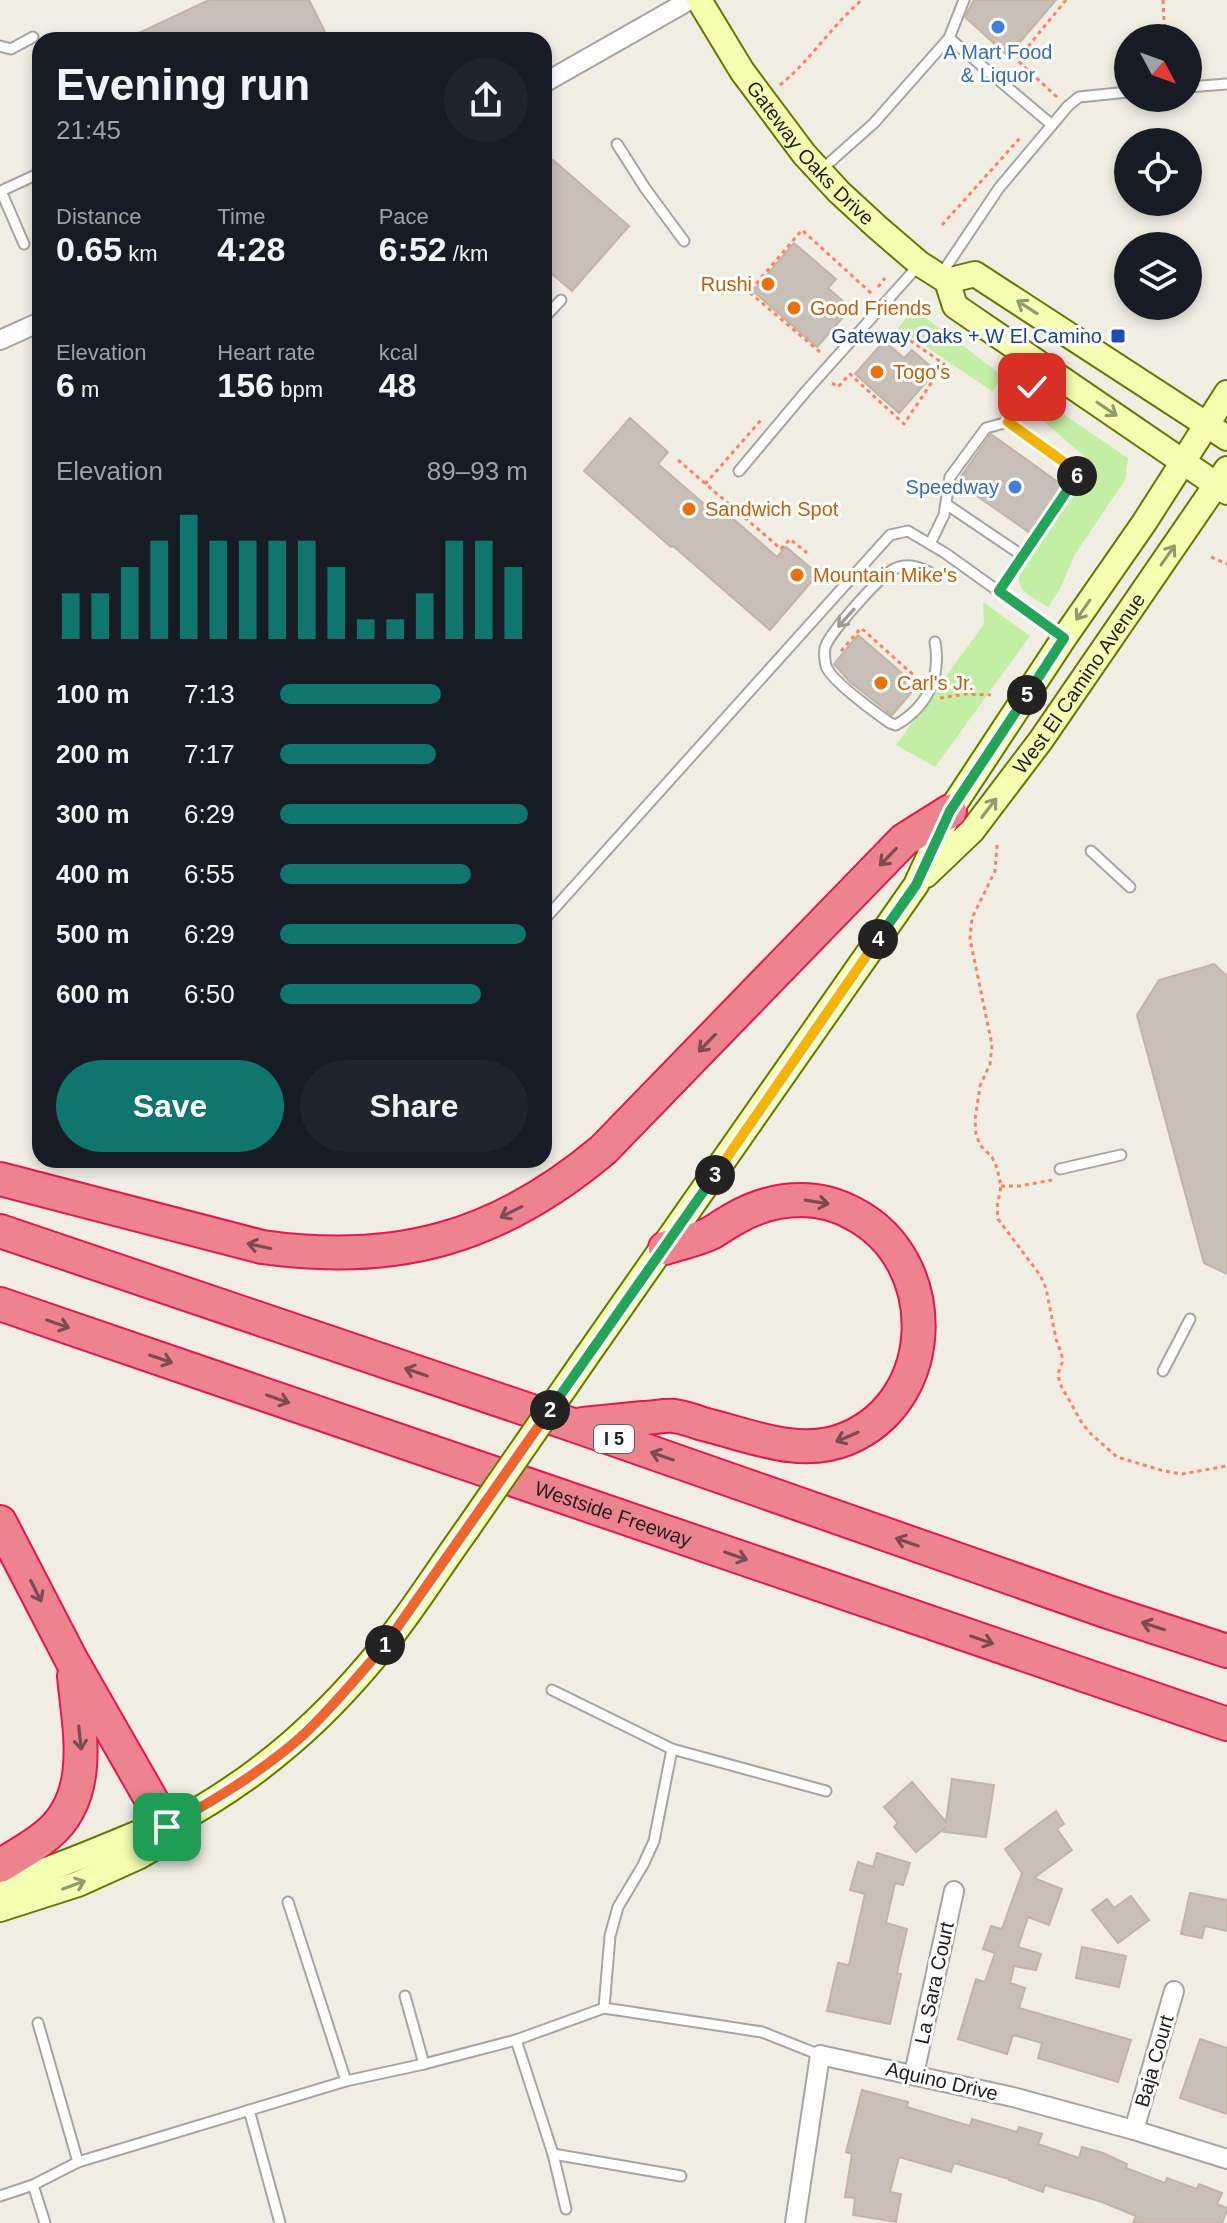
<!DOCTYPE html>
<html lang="en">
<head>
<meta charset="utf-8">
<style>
  :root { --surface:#171b24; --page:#20242c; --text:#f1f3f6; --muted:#9ea1a6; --accent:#0f766e }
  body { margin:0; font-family:Arial,sans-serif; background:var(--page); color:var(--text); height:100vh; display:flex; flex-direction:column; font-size:30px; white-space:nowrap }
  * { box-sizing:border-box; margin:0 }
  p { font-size:26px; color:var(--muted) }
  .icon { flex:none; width:44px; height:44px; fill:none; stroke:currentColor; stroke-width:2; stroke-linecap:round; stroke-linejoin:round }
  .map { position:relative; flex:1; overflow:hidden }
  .side { position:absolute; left:32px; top:32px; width:520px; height:1136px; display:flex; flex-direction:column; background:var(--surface); border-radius:24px; box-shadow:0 4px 12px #0003 }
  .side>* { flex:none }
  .needle { width:52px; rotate:131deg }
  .buttons { position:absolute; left:1114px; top:24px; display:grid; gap:16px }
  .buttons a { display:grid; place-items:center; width:88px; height:88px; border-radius:50%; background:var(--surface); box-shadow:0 4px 12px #0003; font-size:40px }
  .pin { position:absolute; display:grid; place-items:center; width:68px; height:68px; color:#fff; margin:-34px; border-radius:16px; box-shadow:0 4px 12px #0006 }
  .km { position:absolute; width:40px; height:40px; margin:-20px; border-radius:50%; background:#222; color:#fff; font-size:22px; line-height:40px; text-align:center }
  .round { display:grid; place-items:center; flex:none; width:84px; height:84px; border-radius:42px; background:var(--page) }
  .headline { display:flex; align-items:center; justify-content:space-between; height:136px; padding:0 24px }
  h1 { font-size:44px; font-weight:600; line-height:60px }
  .stats { display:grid; grid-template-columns:repeat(3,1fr); gap:12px; height:136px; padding:8px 24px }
  .stats div { display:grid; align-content:center }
  .stats b { font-size:34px; font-weight:600 }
  .stats small { font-size:22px; font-weight:400 }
  .stats p { font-size:22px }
  .chart { height:224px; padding:16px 24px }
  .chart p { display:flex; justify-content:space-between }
  .chart svg { width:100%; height:144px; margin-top:8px; stroke:var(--accent); stroke-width:6 }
  .cta { display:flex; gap:16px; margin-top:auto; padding:16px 24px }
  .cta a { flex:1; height:92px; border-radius:48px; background:var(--accent); color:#fff; font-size:32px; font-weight:600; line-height:92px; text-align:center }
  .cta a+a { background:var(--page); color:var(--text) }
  ul { padding:0 24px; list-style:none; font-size:26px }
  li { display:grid; grid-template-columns:128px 96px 1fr; align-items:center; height:60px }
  li i { height:20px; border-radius:10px; background:var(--accent) }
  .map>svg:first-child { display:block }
</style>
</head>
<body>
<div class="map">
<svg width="1227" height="2223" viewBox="0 0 1227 2223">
  <rect width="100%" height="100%" fill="#f0ede3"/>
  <!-- grass -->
  <g fill="#c3efa4">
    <polygon points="914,309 1003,376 992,391 898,328"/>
    <path d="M1038,397L1128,458L1125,480L1075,554L1060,589L1048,607C1031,595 1013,591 1021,568L1090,468L1085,457L1034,413Z"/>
    <polygon points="983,602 1030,636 935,767 896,745 984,624"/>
  </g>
  <!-- building -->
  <g fill="#c8bfb6" stroke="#c3b4a4" stroke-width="2">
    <polygon points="209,0 309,0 329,40 124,40"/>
    <polygon points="974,0 1056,0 1008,56 965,17"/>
    <polygon points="553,160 629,226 572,291 552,274 544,283 544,171"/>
    <polygon points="794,243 836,279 828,288 851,308 817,347 753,291"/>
    <polygon points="884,341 904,358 912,350 936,371 899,413 855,374"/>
    <polygon points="630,418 668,452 658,464 718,516 723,510 777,557 786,547 818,574 770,630 673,546 671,547 584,471"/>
    <polygon points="991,434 1062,485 1030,533 957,482"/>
    <polygon points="858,635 917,686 892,715 850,682 834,664"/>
    <polygon points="1214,964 1227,976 1227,1274 1204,1263 1137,1015 1159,980"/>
    <polygon points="952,1779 994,1785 986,1837 944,1832 945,1828 916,1852 894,1827 898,1823 884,1807 912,1782 946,1822"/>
    <polygon points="1056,1811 1064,1824 1057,1829 1072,1850 1034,1878 1062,1889 1049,1925 1028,1917 1018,1947 1041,1954 1036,1970 1014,1966 1010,1983 1025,1988 1019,2008 1131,2040 1118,2082 1038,2058 1042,2043 1013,2035 1007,2054 958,2039 976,1979 985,1982 995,1953 983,1949 991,1926 1002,1929 1022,1873 1005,1849"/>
    <polygon points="877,1853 910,1863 903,1885 895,1883 886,1923 907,1929 897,1973 901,1974 890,2024 827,2011 838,1963 849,1965 865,1894 850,1890 858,1862 873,1867"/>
    <polygon points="1190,1893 1227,1900 1227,1931 1205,1926 1202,1938 1181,1934"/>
    <polygon points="1131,1896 1149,1920 1118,1943 1092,1910 1107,1899 1114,1908"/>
    <polygon points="1082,1947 1126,1956 1119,1987 1076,1978"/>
    <polygon points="1200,2039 1227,2048 1227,2114 1180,2098"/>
    <polygon points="862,2090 908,2102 907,2107 970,2126 972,2119 1017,2132 1019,2127 1042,2134 1038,2144 1079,2158 1082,2147 1103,2153 1127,2164 1126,2168 1165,2183 1167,2178 1197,2189 1199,2184 1222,2193 1217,2204 1227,2208 1227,2210 1222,2223 1133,2223 1136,2216 1102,2202 1045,2185 1043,2192 1009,2180 1009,2179 954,2163 951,2172 899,2157 890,2192 901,2194 896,2222 853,2215 855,2198 845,2197 852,2154 846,2152"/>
  </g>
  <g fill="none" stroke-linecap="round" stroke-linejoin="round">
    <defs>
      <g id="lane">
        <polyline points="949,38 964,0"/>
        <polyline points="0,46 11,49 33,37"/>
        <polyline points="1188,87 1227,84"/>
        <polyline points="617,144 645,188 684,241"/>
        <polyline points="820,171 874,123 949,38 1052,125"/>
        <polyline points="24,244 1,191 40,173"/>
        <polyline points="940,276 999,188 1068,106 1079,97 1128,92"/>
        <polyline points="544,318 561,300"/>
        <polyline points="739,471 807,390 918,266"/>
        <polyline points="946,504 1023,556"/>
        <polyline points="930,544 944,515 950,477 986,428 1008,422 1045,368"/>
        <path d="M929,572C917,566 906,563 894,569C881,575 828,634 825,648C824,653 825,661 826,666C831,681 876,713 890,723L896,725C928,706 941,677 935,642"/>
        <polyline points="999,591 1079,473 1008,422"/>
        <polyline points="1091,851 1130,887"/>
        <polyline points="544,920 890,535 908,531 945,553 1064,638"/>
        <polyline points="1060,1169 1121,1155"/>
        <polyline points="1163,1371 1190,1319"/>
        <polyline points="552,1690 672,1749 826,1791"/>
        <polyline points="288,1902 346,2081"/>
        <polyline points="405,1996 424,2064"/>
        <polyline points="604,2008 610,1936 618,1907 643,1865 654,1841 672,1749"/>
        <polyline points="38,2023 78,2162"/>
        <polyline points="516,2040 553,2154 566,2209"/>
        <polyline points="249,2110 280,2223"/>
        <polyline points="553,2154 681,2176"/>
        <polyline points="33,2185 45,2223"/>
        <polyline points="0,2196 33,2185 78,2162 346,2081 424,2064 516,2040 604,2008 762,2032 820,2055"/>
      </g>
      <g id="street">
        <polyline points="544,83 690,0"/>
        <polyline points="0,340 40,322"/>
        <polyline points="914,2074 954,1891"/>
        <polyline points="1134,2130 1174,1991"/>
        <polyline points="795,2223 820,2055 1013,2097 1134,2130 1227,2159"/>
      </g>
      <g id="secondary">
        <path id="s1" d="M699,0L742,71L804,154L839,192L877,227L920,264L947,281L955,306L1227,492"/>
        <polyline points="947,281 975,274 1227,438"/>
        <path id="s2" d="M926,875L972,831L1041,740L1227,469"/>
        <polyline points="584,1360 916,885 950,811 1064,638 1144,523 1227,393"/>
        <path d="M0,1886C47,1871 91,1853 136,1834C147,1829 160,1831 171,1825C261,1777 328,1717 391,1637C418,1602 442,1564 468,1528"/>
        <polyline points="0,1909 78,1884 140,1856 152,1849 167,1827"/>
      </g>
      <g id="highway">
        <path d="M0,1179L262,1247C397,1266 498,1238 603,1150L904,840L950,811"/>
        <polyline points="0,1231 573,1425 1108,1612 1227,1651"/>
        <path id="s3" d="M0,1304L1227,1724"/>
        <path d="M583,1424C603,1422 623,1420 643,1418C653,1418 664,1415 674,1416C683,1417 694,1421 703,1424C749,1435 799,1458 846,1439C941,1400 942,1260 854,1214C838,1205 819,1200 801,1200C777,1200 752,1208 732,1220C725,1224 718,1229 711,1233C697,1240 680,1243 665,1248"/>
        <polyline points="0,1522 72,1661 167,1827"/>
        <path d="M0,1866C15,1856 33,1847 47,1835C95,1796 79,1729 74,1676"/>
      </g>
    </defs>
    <!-- lane casing -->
    <use href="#lane" stroke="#a5a5a5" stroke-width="13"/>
    <!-- street casing -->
    <use href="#street" stroke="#a5a5a5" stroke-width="22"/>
    <!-- secondary casing -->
    <use href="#secondary" stroke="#647a00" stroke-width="28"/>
    <!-- highway casing -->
    <use href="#highway" stroke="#ea144e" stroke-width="36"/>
    <!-- path -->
    <g stroke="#ff8065" stroke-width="3" stroke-dasharray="4 4" stroke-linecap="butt">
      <polyline points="1163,0 1165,38"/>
      <path d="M780,85C811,60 832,25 862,0"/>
      <polyline points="1057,97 1017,60 1066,0"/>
      <polyline points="942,225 1020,138"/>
      <polyline points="878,287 885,278"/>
      <polyline points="820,352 749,292 802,230 872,294"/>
      <polyline points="832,383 838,387 850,374 904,424 944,364 898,332"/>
      <polyline points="678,460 781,549 790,539 807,553"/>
      <polyline points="705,484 762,419"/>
      <polyline points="1211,557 1227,564"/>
      <polyline points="841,651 861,628 919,680"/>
      <polyline points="940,698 966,694 991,695"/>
      <polyline points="997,845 995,871 972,918 970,939 992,1045 990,1064 980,1086 975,1120 976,1134 980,1145 992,1157 997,1168 1001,1186 997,1207 998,1219 1040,1275 1046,1288 1056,1339 1062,1356 1062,1363 1058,1374 1060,1384 1082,1423 1090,1433 1117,1457 1164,1471 1182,1474 1227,1466"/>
      <polyline points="1001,1186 1020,1186 1052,1180"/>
    </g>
    <!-- lane -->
    <use href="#lane" stroke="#fff" stroke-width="9"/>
    <!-- street -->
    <use href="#street" stroke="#fff" stroke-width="18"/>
    <!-- secondary -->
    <use href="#secondary" stroke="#f5ffb2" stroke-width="24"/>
    <!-- highway -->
    <use href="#highway" stroke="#ee8390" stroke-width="32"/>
    <defs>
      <polyline id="secondary-bridge" points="468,1528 584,1360"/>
    </defs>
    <!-- secondary-bridge casing -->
    <use href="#secondary-bridge" stroke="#647a00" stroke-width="28" stroke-linecap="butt"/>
    <!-- secondary-bridge -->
    <use href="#secondary-bridge" stroke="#f5ffb2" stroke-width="24"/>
  </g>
  <!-- one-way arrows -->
  <defs><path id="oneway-shaft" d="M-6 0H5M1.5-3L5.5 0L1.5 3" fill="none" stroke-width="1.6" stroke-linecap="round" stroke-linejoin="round" transform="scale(2)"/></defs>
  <g stroke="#949a6f">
    <use href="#oneway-shaft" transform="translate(1027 307) rotate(-147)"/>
    <use href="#oneway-shaft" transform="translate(1107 409) rotate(34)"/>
    <use href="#oneway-shaft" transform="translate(1168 555) rotate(-55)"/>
    <use href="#oneway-shaft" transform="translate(1083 610) rotate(125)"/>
    <use href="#oneway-shaft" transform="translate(989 808) rotate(-53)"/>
    <use href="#oneway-shaft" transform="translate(74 1885) rotate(-20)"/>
  </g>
  <use stroke="#9a9a9a" href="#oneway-shaft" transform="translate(846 618) rotate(132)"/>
  <g stroke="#7c4b51">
    <use href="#oneway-shaft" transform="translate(888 857) rotate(134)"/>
    <use href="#oneway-shaft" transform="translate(707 1043) rotate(134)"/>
    <use href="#oneway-shaft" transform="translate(817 1202) rotate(9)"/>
    <use href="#oneway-shaft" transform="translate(511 1212) rotate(153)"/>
    <use href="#oneway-shaft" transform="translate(259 1246) rotate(-168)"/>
    <use href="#oneway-shaft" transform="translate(58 1324) rotate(19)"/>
    <use href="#oneway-shaft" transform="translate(161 1359) rotate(19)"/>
    <use href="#oneway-shaft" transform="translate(416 1372) rotate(-161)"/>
    <use href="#oneway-shaft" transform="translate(278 1399) rotate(19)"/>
    <use href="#oneway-shaft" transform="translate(847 1437) rotate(157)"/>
    <use href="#oneway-shaft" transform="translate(662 1456) rotate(-161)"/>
    <use href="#oneway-shaft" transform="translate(907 1542) rotate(-161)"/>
    <use href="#oneway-shaft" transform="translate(736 1556) rotate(19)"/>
    <use href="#oneway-shaft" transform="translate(36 1591) rotate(63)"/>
    <use href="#oneway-shaft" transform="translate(1153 1626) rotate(-162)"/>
    <use href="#oneway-shaft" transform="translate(982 1640) rotate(19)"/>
    <use href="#oneway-shaft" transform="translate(80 1738) rotate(84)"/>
  </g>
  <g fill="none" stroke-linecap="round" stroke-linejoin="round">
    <defs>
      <path id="split-1" d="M167,1827C214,1800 260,1773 301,1737C331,1709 358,1676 385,1645"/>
      <polyline id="split-2" points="385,1645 550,1410"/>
      <polyline id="split-3" points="550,1410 715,1175"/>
      <polyline id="split-4" points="715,1175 878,939"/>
      <polyline id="split-5" points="878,939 916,885 950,811 1027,695"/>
      <polyline id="split-6" points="1027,695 1064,638 999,591 1077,476"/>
      <polyline id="split-7" points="1032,387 1008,422 1079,473 1077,476"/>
    </defs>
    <!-- split-1 casing -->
    <use href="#split-1" stroke="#fff" stroke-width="16"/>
    <!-- split-2 casing -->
    <use href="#split-2" stroke="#fff" stroke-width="16"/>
    <!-- split-3 casing -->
    <use href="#split-3" stroke="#fff" stroke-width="16"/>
    <!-- split-4 casing -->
    <use href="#split-4" stroke="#fff" stroke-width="16"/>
    <!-- split-5 casing -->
    <use href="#split-5" stroke="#fff" stroke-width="16"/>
    <!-- split-6 casing -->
    <use href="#split-6" stroke="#fff" stroke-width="16"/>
    <!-- split-7 casing -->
    <use href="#split-7" stroke="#fff" stroke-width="16"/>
    <!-- split-1 -->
    <use href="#split-1" stroke="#f0652b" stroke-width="10"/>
    <!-- split-2 -->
    <use href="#split-2" stroke="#f0652b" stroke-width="10"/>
    <!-- split-3 -->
    <use href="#split-3" stroke="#22a559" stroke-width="10"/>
    <!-- split-4 -->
    <use href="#split-4" stroke="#f5b400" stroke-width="10"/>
    <!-- split-5 -->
    <use href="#split-5" stroke="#22a559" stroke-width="10"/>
    <!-- split-6 -->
    <use href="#split-6" stroke="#22a559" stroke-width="10"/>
    <!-- split-7 -->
    <use href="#split-7" stroke="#f5b400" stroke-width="10"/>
  </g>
  <!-- markers -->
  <g fill="#3f7fe0" stroke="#fff" stroke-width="3">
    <circle cx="998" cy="27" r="8"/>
    <circle cx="1015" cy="487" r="8"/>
  </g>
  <g fill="#e8710a" stroke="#fff" stroke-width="3">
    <circle cx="768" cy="284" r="8"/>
    <circle cx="794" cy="308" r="8"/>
    <circle cx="877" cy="372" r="8"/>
    <circle cx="689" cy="509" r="8"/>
    <circle cx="797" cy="575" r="8"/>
    <circle cx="881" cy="683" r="8"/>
  </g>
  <rect fill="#1a4fb4" stroke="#fff" stroke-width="3" x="1110" y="328" width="16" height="16" rx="4"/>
  <g text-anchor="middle" stroke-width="6" stroke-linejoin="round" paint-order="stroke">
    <!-- shield labels -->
    <rect fill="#fff" stroke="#626262" stroke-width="2" x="594" y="1425" width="40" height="28" rx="6"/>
    <g font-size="18" font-weight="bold" fill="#1e1e1e">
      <text x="614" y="1445">I 5</text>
    </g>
    <!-- shop labels -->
    <g font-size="20" fill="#366cbe" stroke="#fff">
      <text x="998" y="59">A Mart Food<tspan x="998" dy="23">&amp; Liquor</tspan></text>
      <text x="999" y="494" text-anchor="end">Speedway</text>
    </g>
    <!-- street labels -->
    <g font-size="20" fill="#1e1e1e" stroke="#fff">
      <text dy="7" stroke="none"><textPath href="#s1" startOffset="190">Gateway Oaks Drive</textPath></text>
      <text dy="7" stroke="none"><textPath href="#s2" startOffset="246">West El Camino Avenue</textPath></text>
      <text dy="7" stroke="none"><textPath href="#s3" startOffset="648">Westside Freeway</textPath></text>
      <text transform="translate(934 1983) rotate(-78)" y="7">La Sara Court</text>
      <text transform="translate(1154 2061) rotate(-74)" y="7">Baja Court</text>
      <text transform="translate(942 2081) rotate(13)" y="7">Aquino Drive</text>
    </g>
    <!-- food labels -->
    <g font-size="20" fill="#c56008" stroke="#fff" text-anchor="start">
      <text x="752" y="291" text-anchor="end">Rushi</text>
      <text x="810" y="315">Good Friends</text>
      <text x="893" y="379">Togo's</text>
      <text x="705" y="516">Sandwich Spot</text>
      <text x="813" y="582">Mountain Mike's</text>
      <text x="897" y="690">Carl's Jr.</text>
    </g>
    <!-- transit labels -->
    <g font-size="20" fill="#164399" stroke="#fff" text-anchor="end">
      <text x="1102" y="343">Gateway Oaks + W El Camino</text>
    </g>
  </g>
</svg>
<div class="buttons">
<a><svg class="needle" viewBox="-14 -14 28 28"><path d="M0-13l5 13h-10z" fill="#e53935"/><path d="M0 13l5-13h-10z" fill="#9ea1a6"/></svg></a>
<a><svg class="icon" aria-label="locate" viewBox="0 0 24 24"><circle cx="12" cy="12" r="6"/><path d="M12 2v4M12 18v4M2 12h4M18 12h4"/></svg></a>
<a><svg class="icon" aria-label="layers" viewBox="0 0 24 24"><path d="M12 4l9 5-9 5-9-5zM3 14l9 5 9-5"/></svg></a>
</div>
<div class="pin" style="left:167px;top:1827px;background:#1e9e55"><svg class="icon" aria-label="arrive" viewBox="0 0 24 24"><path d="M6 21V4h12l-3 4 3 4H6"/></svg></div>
<div class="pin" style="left:1032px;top:387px;background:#d93025"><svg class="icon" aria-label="check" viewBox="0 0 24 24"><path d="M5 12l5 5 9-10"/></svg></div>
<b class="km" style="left:385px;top:1645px">1</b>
<b class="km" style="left:550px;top:1410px">2</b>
<b class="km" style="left:715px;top:1175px">3</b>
<b class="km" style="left:878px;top:939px">4</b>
<b class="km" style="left:1027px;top:695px">5</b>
<b class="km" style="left:1077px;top:476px">6</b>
<section class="side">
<div class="headline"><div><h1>Evening run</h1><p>21:45</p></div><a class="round"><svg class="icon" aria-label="share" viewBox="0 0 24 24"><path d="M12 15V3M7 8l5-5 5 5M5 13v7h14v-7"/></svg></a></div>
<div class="stats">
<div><p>Distance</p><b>0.65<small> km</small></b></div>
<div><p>Time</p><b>4:28</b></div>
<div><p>Pace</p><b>6:52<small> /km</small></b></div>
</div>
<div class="stats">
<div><p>Elevation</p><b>6<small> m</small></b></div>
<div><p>Heart rate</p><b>156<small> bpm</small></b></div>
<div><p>kcal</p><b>48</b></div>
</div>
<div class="chart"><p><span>Elevation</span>89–93 m</p>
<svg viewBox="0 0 160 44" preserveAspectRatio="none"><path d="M5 44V30M15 44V30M25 44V22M35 44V14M45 44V6M55 44V14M65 44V14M75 44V14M85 44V14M95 44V22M105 44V38M115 44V38M125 44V30M135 44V14M145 44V14M155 44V22"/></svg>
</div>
<ul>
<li><b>100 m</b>7:13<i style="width:65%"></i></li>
<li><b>200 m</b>7:17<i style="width:63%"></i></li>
<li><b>300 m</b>6:29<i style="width:100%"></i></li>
<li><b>400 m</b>6:55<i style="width:77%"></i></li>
<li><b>500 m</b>6:29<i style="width:99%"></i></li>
<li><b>600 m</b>6:50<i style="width:81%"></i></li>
</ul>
<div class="cta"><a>Save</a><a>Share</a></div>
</section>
</div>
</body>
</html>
